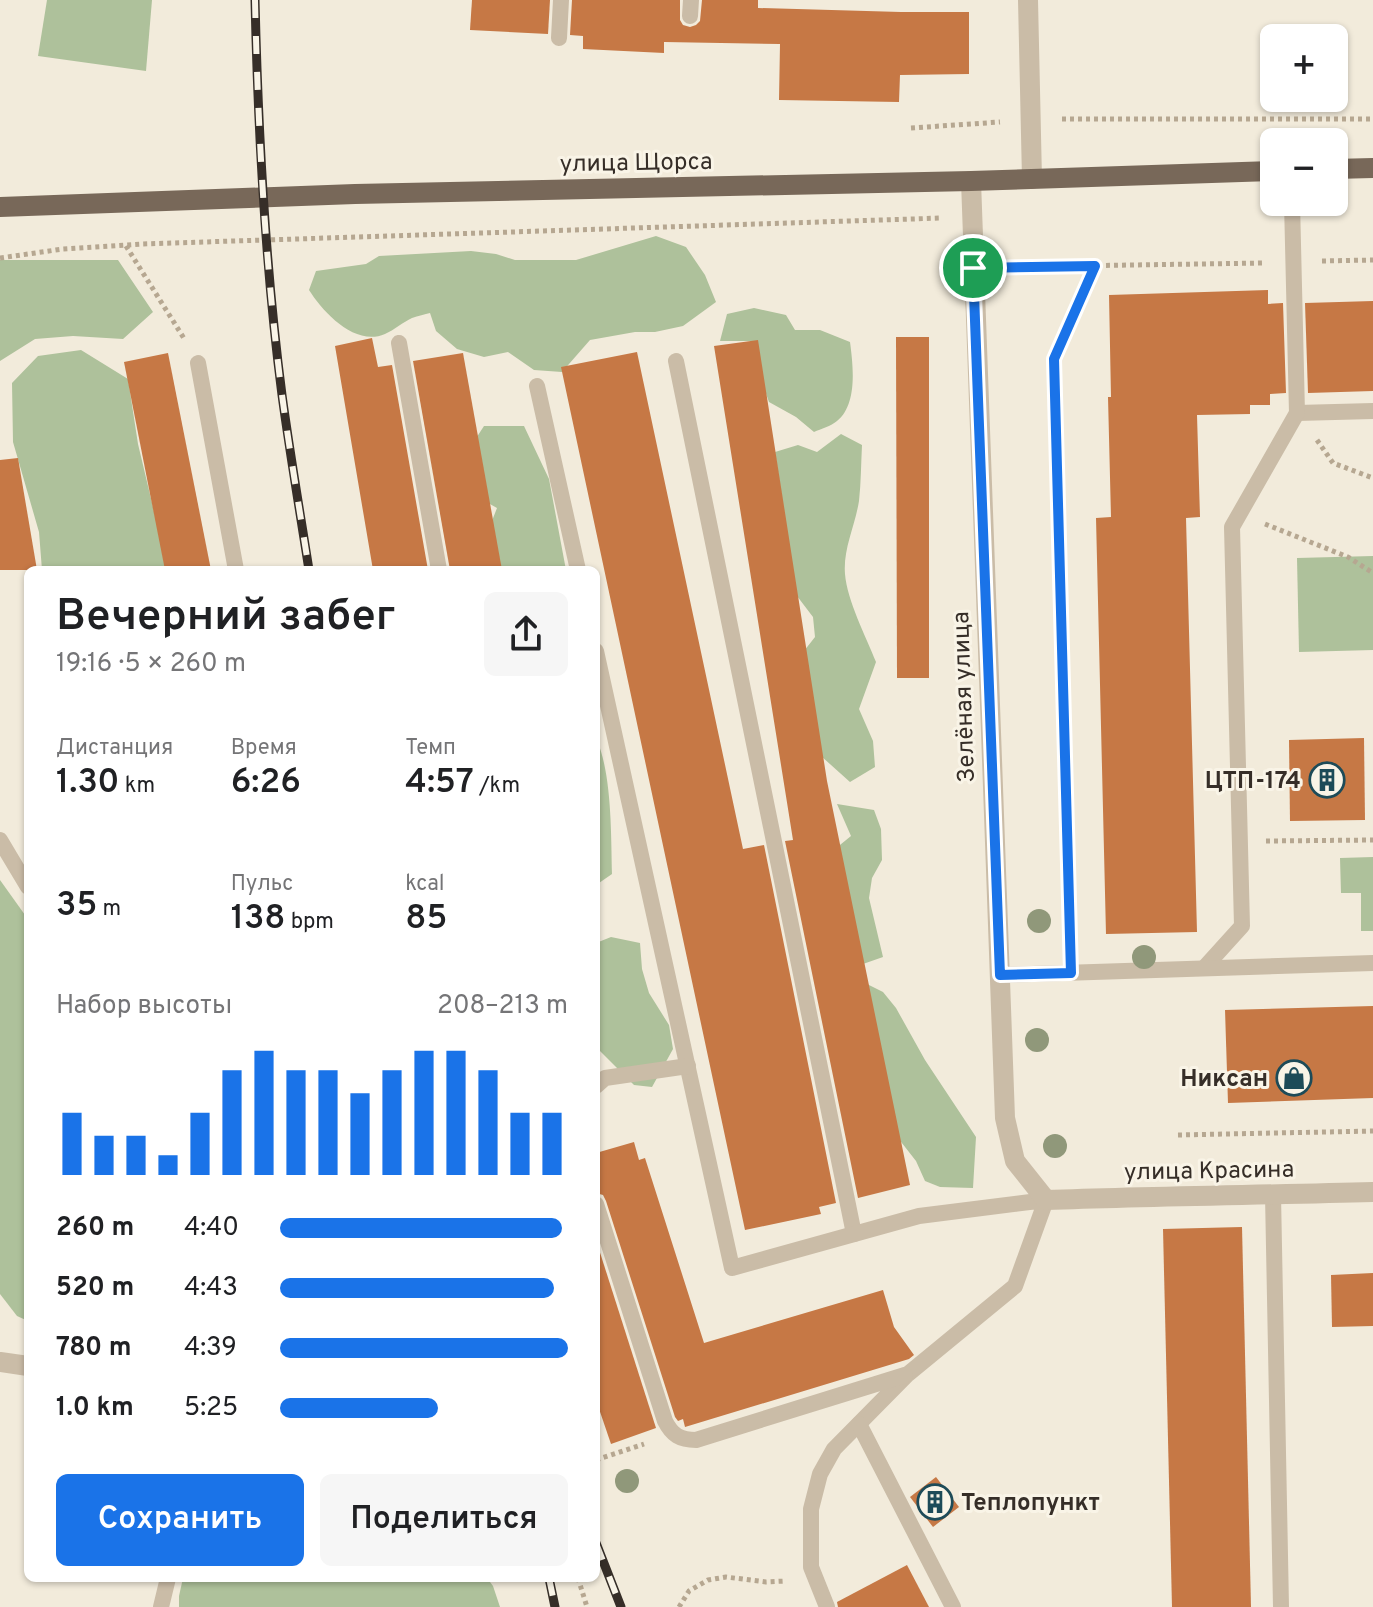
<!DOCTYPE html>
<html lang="ru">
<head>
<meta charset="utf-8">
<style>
  :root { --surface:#fff; --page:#f6f6f6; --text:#202124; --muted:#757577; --accent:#1a73e8 }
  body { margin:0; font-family:Overpass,sans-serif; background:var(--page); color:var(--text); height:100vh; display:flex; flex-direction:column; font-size:30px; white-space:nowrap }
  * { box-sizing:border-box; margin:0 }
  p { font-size:26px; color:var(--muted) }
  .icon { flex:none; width:44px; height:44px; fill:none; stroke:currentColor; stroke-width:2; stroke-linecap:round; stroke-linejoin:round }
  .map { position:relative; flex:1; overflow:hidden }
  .details { position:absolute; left:24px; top:566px; width:576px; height:1016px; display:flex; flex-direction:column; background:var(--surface); border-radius:12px; box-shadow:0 2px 6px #0004 }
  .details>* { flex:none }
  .buttons { position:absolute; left:1260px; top:24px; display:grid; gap:16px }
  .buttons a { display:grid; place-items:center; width:88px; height:88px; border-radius:12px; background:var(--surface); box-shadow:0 2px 6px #0004; font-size:40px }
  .pin { position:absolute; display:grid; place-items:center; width:68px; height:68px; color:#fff; margin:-34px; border:4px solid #fff; border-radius:50%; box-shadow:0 2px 8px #0007 }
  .round { display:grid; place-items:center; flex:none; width:84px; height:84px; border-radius:12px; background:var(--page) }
  .headline { display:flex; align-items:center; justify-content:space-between; height:136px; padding:0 32px }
  h1 { font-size:44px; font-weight:600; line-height:60px }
  .metrics { display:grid; grid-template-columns:repeat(3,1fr); gap:12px; height:136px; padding:8px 32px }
  .metrics div { display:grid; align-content:center }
  .metrics b { font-size:34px; font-weight:600 }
  .metrics small { font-size:22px; font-weight:400 }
  .metrics p { font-size:22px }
  .chart { height:224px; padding:16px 32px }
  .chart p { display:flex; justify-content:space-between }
  .chart svg { width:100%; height:144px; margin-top:8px; stroke:var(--accent); stroke-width:6 }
  .action { display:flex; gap:16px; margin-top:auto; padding:16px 32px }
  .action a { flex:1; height:92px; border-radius:12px; background:var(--accent); color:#fff; font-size:32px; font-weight:600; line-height:92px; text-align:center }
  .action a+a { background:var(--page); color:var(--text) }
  ul { padding:0 32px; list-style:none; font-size:26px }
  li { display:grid; grid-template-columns:128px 96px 1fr; align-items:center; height:60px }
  li i { height:20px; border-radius:10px; background:var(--accent) }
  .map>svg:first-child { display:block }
</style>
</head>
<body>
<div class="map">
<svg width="1373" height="1607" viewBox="0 0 1373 1607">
  <rect width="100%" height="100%" fill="#f2ebdb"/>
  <!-- green -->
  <g fill="#aec19b">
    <polygon points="47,0 152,0 146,71 38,56"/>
    <path d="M656,236L686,247L705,275L716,302L683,326L655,332H635L590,340L562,372L534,370L508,352L484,357L457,349L436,331L430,313C425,314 418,316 412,318C403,322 394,330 385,334C355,347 323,312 309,290L316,271L366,264L379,256L471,251L496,254L515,260H576Z"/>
    <polygon points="0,260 118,260 153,312 123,339 73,336 35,339 0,361"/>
    <path d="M754,308L786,315L795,330H820L850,342C853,365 858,404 837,421C831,426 821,429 814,432L796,417L769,402L759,374L757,341H720L727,314Z"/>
    <polygon points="81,350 128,379 138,444 168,570 42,570 39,532 13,442 12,383 38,356"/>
    <polygon points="484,426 524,426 549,479 566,570 480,570 481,549 497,508 472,494 458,466"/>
    <path d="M841,434L862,445C861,464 861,483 859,501C855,526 843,549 845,574C847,600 866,637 876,662L859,709L873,741L875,767L850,782L821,756L793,665L815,637L813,617L797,596L775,452L798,445L817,452Z"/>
    <polygon points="1373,556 1373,650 1299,652 1297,558"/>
    <path d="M596,738C612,773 611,834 612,874L599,883L596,896Z"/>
    <polygon points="837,804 874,810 881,829 882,860 872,878 869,898 883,957 863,964 835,849 851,836"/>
    <polygon points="1373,857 1373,931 1361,931 1361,893 1341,893 1340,858"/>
    <polygon points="0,880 25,915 28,932 28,1321 17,1316 0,1294"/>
    <polygon points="611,937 640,943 642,969 649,993 669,1025 673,1049 652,1087 634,1085 598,1049 596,1045 596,943"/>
    <polygon points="865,983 883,992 896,1008 925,1060 976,1137 973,1188 940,1187 925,1181 916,1161 898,1138"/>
    <polygon points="183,1578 487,1578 493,1586 500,1607 179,1607 179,1596"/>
  </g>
  <!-- building -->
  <g fill="#c67845">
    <polygon points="472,0 550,0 548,34 470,30"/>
    <polygon points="572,0 680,0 680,20 683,25 690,27 696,25 700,21 702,0 758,0 758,8 901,12 969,12 969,74 900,75 899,102 779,100 780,44 664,42 664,53 583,49 583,36 570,35"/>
    <polygon points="1268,290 1268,304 1283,303 1286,393 1270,394 1270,405 1250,405 1250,414 1197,415 1200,517 1186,518 1197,932 1106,934 1096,518 1111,517 1108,397 1111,397 1109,295"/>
    <polygon points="1373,301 1373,391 1308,393 1305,303"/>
    <polygon points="896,337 929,337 929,678 897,678"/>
    <polygon points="372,338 378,367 392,365 428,570 373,570 335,346"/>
    <polygon points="758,340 827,781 910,1185 858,1198 785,841 793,840 714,346"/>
    <polygon points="637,352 743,849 764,845 836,1203 819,1207 821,1214 745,1230 561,367"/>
    <polygon points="168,353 211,570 165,570 124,362"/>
    <polygon points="463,353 502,570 450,570 413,361"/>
    <polygon points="18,458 37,570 0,570 0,460"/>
    <polygon points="1364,738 1365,820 1290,821 1289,740"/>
    <polygon points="1373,1006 1373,1098 1228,1103 1225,1010"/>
    <polygon points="634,1142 639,1160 645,1158 704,1343 883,1290 894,1327 914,1355 909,1359 685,1427 683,1419 678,1421 675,1417 606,1201 603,1195 596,1193 596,1153"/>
    <polygon points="1242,1227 1251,1607 1172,1607 1163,1229"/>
    <polygon points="596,1240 656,1428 611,1444 596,1400"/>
    <polygon points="1373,1273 1373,1326 1332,1327 1331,1275"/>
    <polygon points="936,1477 959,1507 933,1527 910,1497"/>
    <polygon points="907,1565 929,1607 838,1607 837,1602"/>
  </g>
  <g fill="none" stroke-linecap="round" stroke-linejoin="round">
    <!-- path -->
    <g stroke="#b6a791" stroke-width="5" stroke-dasharray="4 4" stroke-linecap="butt">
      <polyline points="1062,119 1373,119"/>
      <polyline points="911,128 1000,122"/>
      <polyline points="126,246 185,340"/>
      <polyline points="0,258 63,249 142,244 942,218"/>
      <polyline points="1322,261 1373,260"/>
      <polyline points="1002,267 1264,263"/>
      <polyline points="1317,440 1333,463 1373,478"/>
      <polyline points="1265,524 1348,557 1373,573"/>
      <polyline points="1266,841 1373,840"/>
      <polyline points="1070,944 1054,359 1095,266"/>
      <polyline points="1178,1135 1373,1131"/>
      <polyline points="596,1460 644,1444"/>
      <polyline points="578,1578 587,1607"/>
      <polyline points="679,1607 689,1591 708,1580 726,1577 766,1582 786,1581"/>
    </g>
    <!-- service -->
    <g stroke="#cabca7" stroke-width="16">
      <polyline points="690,16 691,0"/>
      <polyline points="559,38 561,0"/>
      <polyline points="399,343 439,570"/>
      <polyline points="676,361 854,1234"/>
      <polyline points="198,363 236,570"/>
      <polyline points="537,386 578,570"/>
      <polyline points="1297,413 1373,411"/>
      <polyline points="596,651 732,1268 919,1216 1046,1200 1015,1286 908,1374 834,1449 820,1474 811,1509 811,1567 827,1607"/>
      <polyline points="0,840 28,887"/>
      <polyline points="1204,968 1242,926 1232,527 1297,413 1292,202"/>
      <polyline points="1000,975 1373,963"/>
      <polyline points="596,1086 605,1078 688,1066"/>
      <polyline points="1273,1195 1281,1607"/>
      <path d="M596,1204L665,1421C672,1435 680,1440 696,1440L905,1375"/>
      <polyline points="859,1424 953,1607"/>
      <polyline points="161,1607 168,1578"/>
    </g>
    <!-- minor -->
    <g stroke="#cabca7" stroke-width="20">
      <polyline points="1028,0 1032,179"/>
      <path d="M971,181L1005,1118L1015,1161L1046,1200C1155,1196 1264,1195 1373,1192"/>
      <polyline points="0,1362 28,1366"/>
    </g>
    <!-- primary -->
    <g stroke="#786859" stroke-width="20">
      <polyline points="1334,169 1373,168"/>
      <polyline points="0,207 355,194 971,181 1274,171"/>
    </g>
    <defs>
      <g id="rail">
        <path d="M255,0C258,132 265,264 282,395C290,454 300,512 309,570"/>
        <polyline points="596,1543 621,1607"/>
        <polyline points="549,1578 555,1607"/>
      </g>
    </defs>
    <!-- rail casing -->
    <use href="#rail" stroke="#362e28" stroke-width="9"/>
    <!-- rail -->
    <use href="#rail" stroke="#f9f4e7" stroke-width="6" stroke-dasharray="18" stroke-linecap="butt"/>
  </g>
  <!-- trees -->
  <g fill="#90987a">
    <circle cx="1039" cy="921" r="12"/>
    <circle cx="1144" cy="957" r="12"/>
    <circle cx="1037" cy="1040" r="12"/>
    <circle cx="1055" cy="1146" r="12"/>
    <circle cx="627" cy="1481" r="12"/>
  </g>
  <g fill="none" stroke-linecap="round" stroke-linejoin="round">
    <defs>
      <polygon id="route" points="1095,266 1054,359 1071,973 1000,975 973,268"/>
    </defs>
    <!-- route casing -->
    <use href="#route" stroke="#fff" stroke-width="16"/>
    <!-- route -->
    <use href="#route" stroke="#1a73e8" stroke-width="10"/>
  </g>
  <!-- icons -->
  <defs>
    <symbol id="building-ring" viewBox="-11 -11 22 22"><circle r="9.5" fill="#f9f4e7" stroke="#1d4b58" stroke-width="1.5"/><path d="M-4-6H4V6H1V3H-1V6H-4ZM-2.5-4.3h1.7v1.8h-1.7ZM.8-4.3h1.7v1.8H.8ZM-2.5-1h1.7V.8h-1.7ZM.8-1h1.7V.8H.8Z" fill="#1d4b58"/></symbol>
    <symbol id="shop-ring" viewBox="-11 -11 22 22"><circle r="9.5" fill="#f9f4e7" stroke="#1d4b58" stroke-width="1.5"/><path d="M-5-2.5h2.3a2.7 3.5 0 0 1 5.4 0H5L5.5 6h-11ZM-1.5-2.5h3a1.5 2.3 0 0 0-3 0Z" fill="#1d4b58"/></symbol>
  </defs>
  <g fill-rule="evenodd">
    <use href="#building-ring" x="1307" y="760" width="40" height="40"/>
    <use href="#shop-ring" x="1274" y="1058" width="40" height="40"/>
    <use href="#building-ring" x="915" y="1482" width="40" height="40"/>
  </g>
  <g text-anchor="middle" stroke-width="6" stroke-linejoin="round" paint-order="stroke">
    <!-- street labels -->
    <g font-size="24" fill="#362e28" stroke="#f9f4e7">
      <text transform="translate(636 162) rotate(-1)" y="8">улица Щорса</text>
      <text transform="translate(963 697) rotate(-92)" y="8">Зелёная улица</text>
      <text transform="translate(1209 1170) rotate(-1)" y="8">улица Красина</text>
    </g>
    <!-- poi labels -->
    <g font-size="24" font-weight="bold" fill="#362e28" stroke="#f9f4e7" text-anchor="end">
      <text x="1301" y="788">ЦТП-174</text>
      <text x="1268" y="1086">Никсан</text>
      <text x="961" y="1510" text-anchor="start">Теплопункт</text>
    </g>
  </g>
</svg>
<div class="buttons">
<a>+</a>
<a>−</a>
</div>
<div class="pin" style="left:973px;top:268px;background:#1e9e55"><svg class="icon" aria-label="arrive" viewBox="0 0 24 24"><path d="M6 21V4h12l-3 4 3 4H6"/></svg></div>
<section class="details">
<div class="headline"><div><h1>Вечерний забег</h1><p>19:16 · 5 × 260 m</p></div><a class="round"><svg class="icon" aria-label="share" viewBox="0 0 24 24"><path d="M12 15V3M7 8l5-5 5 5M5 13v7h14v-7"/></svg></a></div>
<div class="metrics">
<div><p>Дистанция</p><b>1.30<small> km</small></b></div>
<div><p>Время</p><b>6:26</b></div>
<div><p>Темп</p><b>4:57<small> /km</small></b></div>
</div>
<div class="metrics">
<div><b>35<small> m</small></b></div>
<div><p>Пульс</p><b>138<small> bpm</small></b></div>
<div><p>kcal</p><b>85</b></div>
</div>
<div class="chart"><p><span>Набор высоты</span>208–213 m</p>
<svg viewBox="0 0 160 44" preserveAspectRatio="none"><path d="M5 44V25M15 44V32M25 44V32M35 44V38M45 44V25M55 44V12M65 44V6M75 44V12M85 44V12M95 44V19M105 44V12M115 44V6M125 44V6M135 44V12M145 44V25M155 44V25"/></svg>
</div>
<ul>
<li><b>260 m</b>4:40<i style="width:98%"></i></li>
<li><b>520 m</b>4:43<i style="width:95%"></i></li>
<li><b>780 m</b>4:39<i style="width:100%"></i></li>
<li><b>1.0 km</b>5:25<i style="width:55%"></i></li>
</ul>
<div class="action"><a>Сохранить</a><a>Поделиться</a></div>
</section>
</div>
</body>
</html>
